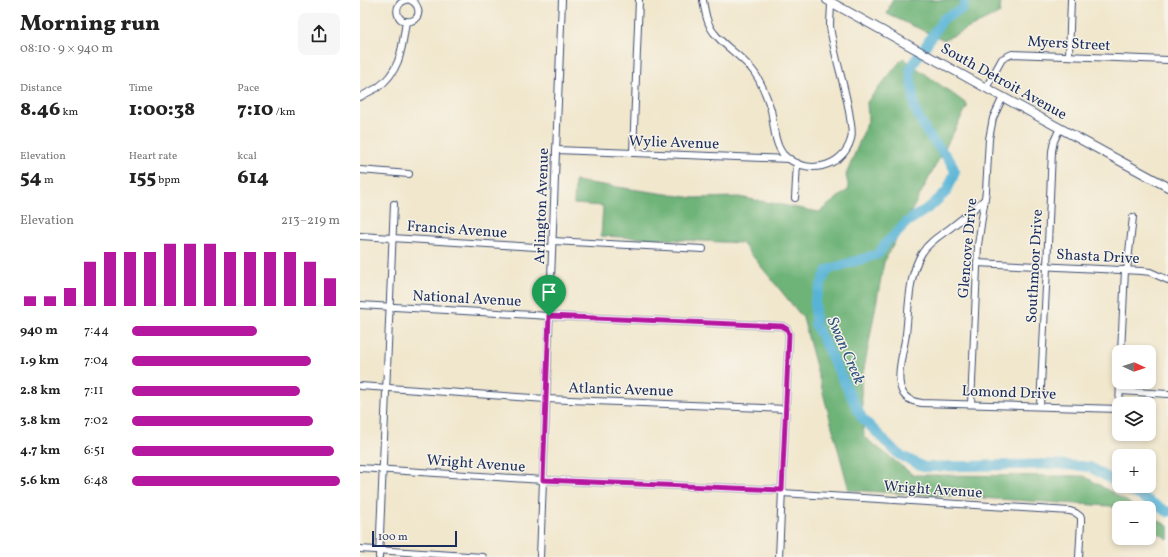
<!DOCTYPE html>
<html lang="en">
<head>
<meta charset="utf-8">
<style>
  :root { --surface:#fff; --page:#f6f6f6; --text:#222; --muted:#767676; --accent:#b5179e }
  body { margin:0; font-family:Vollkorn,serif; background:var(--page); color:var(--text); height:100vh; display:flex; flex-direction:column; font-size:15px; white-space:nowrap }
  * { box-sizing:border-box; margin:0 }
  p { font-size:13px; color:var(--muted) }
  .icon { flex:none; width:22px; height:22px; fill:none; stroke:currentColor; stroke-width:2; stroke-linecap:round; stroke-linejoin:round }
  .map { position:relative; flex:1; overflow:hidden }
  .side { display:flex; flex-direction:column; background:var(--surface); width:360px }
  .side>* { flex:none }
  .needle { width:26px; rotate:93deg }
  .tools { position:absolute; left:752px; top:345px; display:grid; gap:8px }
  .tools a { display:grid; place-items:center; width:44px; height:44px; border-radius:8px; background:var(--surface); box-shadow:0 2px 6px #0003; font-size:20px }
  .scale { position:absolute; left:12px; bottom:10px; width:85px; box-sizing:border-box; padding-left:4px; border:2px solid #1b2f5e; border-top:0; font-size:11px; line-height:14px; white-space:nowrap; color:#1b2f5e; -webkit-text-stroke:3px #f7f3e8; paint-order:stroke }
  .pin { position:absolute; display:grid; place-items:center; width:34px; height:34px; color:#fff; margin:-41px -17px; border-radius:50% 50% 50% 0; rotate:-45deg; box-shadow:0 0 4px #0007 }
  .pin .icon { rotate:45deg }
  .round { display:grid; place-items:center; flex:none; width:42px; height:42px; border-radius:8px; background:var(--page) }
  .headline { display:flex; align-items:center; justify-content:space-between; height:68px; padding:0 20px }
  h1 { font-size:22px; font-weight:800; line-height:30px }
  .metrics { display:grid; grid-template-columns:repeat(3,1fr); gap:6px; height:68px; padding:4px 20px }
  .metrics div { display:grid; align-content:center }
  .metrics b { font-size:20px; font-weight:800 }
  .metrics small { font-size:11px; font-weight:400 }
  .metrics p { font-size:11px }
  .chart { height:112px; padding:8px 20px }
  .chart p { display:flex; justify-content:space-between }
  .chart svg { width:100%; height:72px; margin-top:4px; stroke:var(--accent); stroke-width:6 }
  ul { padding:0 20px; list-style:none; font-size:13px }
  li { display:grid; grid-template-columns:64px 48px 1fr; align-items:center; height:30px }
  li i { height:10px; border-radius:5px; background:var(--accent) }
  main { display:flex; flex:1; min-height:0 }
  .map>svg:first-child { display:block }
</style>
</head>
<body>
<main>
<section class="side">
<div class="headline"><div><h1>Morning run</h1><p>08:10 · 9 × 940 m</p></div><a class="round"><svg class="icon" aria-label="share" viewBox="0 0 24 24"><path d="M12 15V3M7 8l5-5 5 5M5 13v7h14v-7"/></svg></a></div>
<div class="metrics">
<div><p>Distance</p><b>8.46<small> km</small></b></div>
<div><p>Time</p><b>1:00:38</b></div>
<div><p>Pace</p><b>7:10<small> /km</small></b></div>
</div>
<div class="metrics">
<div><p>Elevation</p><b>54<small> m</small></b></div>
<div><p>Heart rate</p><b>155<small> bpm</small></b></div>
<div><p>kcal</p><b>614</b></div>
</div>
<div class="chart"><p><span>Elevation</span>213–219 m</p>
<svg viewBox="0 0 160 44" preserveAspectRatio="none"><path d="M5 44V38M15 44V38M25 44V33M35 44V17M45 44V11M55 44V11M65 44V11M75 44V6M85 44V6M95 44V6M105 44V11M115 44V11M125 44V11M135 44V11M145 44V17M155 44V27"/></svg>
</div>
<ul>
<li><b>940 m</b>7:44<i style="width:60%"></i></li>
<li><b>1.9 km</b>7:04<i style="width:86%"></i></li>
<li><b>2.8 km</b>7:11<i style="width:81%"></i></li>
<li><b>3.8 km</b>7:02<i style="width:87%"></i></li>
<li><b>4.7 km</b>6:51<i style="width:97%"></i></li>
<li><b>5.6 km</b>6:48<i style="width:100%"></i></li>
</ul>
</section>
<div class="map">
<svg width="808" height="557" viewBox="0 0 808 557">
  <rect width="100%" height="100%" fill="#f7f3e8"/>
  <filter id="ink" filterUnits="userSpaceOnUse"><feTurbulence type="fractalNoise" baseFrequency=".025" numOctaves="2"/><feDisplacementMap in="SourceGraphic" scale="8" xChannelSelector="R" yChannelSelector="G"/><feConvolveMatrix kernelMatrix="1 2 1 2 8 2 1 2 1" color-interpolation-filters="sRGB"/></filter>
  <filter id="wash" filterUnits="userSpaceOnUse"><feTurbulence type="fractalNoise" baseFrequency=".012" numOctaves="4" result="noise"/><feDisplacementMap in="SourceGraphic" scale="16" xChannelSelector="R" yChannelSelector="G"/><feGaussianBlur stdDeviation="0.9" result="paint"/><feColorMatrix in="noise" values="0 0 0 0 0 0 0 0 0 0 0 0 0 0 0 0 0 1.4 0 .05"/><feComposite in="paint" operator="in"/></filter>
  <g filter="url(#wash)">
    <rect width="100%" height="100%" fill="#f1e7cd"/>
    <!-- forest -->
    <g fill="#6eb378" stroke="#44716b">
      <polygon points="532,0 641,0 640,13 584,40 527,14"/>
      <polygon points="543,58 608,105 524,262 501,385 504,437 553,475 724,476 778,508 759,508 759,511 751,506 489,490 443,318 382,243 241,236 243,206 214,204 215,181 334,198 379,197 459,212 489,189 486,175 508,121 507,102"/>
      <polygon points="789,515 808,526 808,539 789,528"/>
    </g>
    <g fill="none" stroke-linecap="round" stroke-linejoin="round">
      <!-- river -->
      <g stroke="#59b4d7" stroke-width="10">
        <polyline points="605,0 603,9 584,18 550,69 555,110 567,133 591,162 595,172 587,191 571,206 547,222 526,243 518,254 467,270 455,300 455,324 502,418 538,454 564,467 696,464 730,467 759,484"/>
        <polyline points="763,486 808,512"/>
      </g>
    </g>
  </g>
  <g filter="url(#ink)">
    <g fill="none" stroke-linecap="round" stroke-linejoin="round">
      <defs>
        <g id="minor">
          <path d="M46,0C31,5 37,25 51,21C62,18 60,4 50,0"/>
          <path d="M343,0C345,12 347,25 355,34C366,48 383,57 394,72C402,83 407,97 411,110C414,124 414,143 423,154C444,176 483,169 491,139C493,132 491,125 490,118C486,87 474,57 470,26C470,19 471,10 471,2"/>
          <polyline points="709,56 711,0"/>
          <polyline points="626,88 642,59 652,54 808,60"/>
          <path d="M0,97C5,94 11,91 17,88C41,71 42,48 46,21"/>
          <polyline points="196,150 430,159"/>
          <polyline points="273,153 279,0"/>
          <polyline points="0,170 49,174"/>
          <polyline points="435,198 437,163"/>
          <path d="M624,200C613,210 601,220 589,229C579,236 568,243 562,253C548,275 549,309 546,334C544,350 535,376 542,391C545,399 554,402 562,403L759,409"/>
          <polyline points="0,236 192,248"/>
          <polyline points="193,241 343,249"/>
          <polyline points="617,263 782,271 790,272 808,280"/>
          <polyline points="767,270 773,217"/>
          <polyline points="0,305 189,316 422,326 427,329 429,334 419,557"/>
          <polyline points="761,352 765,270"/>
          <polyline points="0,386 186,399 426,409"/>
          <polyline points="760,391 808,394"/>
          <polyline points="611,404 618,245 626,191 629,139 633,118 643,97"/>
          <polyline points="680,406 687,267 692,151 694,141 700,128"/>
          <polyline points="758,431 760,382"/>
          <polyline points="0,468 183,480 422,490"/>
          <polyline points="422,493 710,511 716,513 721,517 721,522 719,557"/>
          <polyline points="0,549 123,557"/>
          <polyline points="19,557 34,204"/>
          <polyline points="180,557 202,0"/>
        </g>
        <polyline id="major" points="467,0 626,88 808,187"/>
      </defs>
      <!-- minor casing -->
      <use href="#minor" stroke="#3b4b6f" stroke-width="8"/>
      <!-- major casing -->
      <use href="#major" stroke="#3b4b6f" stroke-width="10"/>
      <!-- minor -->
      <use href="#minor" stroke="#fff" stroke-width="6"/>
      <!-- major -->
      <use href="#major" stroke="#fff" stroke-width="8"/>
    </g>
  </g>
  <g fill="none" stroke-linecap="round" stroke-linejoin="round" filter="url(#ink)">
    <defs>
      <polygon id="route" points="189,316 422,326 427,329 429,334 422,490 183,480"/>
    </defs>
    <!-- route casing -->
    <use href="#route" stroke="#fff" stroke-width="8"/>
    <!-- route -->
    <use href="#route" stroke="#b5179e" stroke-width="5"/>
  </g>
  <g text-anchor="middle" stroke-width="3" stroke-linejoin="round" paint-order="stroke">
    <!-- street labels -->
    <g font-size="15" fill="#1b2f5e" stroke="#f7f3e8">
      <text transform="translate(709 43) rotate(3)" y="5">Myers Street</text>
      <text transform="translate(644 81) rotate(29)" y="5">South Detroit Avenue</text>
      <text transform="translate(314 142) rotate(2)" y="5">Wylie Avenue</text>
      <text transform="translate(181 206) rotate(-88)" y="5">Arlington Avenue</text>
      <text transform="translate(97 229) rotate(4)" y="5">Francis Avenue</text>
      <text transform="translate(607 248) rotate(-85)" y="5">Glencove Drive</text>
      <text transform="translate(738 256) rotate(3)" y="5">Shasta Drive</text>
      <text transform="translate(674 266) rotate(-87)" y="5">Southmoor Drive</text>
      <text transform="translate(107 298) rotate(3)" y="5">National Avenue</text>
      <text transform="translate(261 389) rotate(2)" y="5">Atlantic Avenue</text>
      <text transform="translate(649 392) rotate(2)" y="5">Lomond Drive</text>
      <text transform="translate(116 463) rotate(4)" y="5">Wright Avenue</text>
      <text transform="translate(573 489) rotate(4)" y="5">Wright Avenue</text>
    </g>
    <!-- water labels -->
    <g font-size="16" font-style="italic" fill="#2e5782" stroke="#f7f3e8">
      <text transform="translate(487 350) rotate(66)" y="6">Swan Creek</text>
    </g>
  </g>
</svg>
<div class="tools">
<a><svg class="needle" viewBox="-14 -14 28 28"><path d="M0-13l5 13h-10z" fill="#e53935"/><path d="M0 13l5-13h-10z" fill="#767676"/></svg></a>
<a><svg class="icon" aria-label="layers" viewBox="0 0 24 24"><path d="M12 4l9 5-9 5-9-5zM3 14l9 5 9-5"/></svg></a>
<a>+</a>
<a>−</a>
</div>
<div class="scale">100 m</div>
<div class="pin" style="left:189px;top:316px;background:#1e9e55"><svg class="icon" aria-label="arrive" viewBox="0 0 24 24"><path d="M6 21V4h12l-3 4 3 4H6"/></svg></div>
</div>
</main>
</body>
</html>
